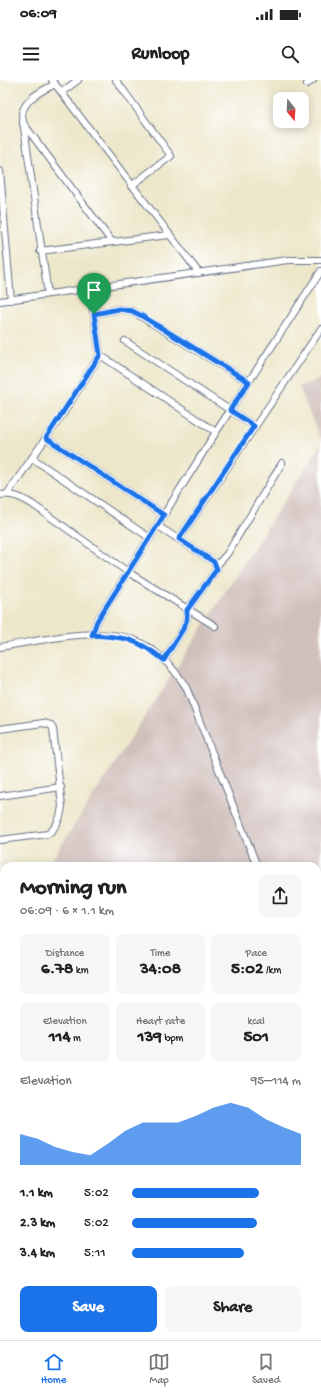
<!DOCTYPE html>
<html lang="en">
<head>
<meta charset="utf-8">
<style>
  :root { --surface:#fff; --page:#f6f6f6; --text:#222; --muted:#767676; --line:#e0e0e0; --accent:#1a73e8 }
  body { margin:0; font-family:"Gochi Hand",sans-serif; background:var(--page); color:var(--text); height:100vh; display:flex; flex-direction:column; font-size:15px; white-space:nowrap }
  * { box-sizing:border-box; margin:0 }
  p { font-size:13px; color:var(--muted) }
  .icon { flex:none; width:22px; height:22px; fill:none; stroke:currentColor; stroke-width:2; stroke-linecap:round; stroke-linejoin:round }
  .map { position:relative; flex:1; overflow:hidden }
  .side { position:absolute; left:0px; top:782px; width:321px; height:478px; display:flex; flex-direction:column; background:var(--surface); border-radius:12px 12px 0 0; box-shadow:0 2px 10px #0003 }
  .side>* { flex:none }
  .needle { width:26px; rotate:162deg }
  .tools { position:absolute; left:273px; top:12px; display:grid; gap:8px }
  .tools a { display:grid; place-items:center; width:36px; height:36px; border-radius:8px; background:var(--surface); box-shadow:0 2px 10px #0003; font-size:20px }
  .pin { position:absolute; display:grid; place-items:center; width:34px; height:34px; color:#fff; margin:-41px -17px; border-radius:50% 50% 50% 0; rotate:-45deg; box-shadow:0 0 4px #0007 }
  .pin .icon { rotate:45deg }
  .round { display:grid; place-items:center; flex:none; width:42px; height:42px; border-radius:8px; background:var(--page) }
  .headline { display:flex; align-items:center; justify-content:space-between; height:68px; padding:0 20px }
  h1 { font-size:22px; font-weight:700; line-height:30px }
  .stats { display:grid; grid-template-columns:repeat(3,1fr); gap:6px; height:68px; padding:4px 20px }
  .stats div { display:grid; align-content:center; border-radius:8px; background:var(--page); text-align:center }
  .stats b { font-size:17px; font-weight:700 }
  .stats small { font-size:11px; font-weight:400 }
  .stats p { font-size:11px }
  .chart { height:112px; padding:8px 20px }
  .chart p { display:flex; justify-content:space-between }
  .chart svg { width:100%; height:72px; margin-top:4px; fill:var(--accent); opacity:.7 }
  .cta { display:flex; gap:8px; margin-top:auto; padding:8px 20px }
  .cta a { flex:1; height:46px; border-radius:8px; background:var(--accent); color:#fff; font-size:16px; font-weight:700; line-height:46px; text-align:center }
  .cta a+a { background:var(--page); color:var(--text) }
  ul { padding:0 20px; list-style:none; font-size:13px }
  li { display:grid; grid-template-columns:64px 48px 1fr; align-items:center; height:30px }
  li i { height:10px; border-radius:5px; background:var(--accent) }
  .status { display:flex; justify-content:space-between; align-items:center; height:28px; padding:0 20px; background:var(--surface); direction:ltr }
  .status svg { height:11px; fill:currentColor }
  header { display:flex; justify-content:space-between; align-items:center; height:52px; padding:0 20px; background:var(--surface); font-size:18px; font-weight:700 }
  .menu { display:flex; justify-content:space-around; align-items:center; height:56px; border-top:1px solid var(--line); background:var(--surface); font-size:11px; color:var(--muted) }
  .menu a { display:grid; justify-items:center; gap:2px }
  .menu .selected { color:var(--accent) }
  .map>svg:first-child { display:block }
</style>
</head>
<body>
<div class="status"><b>06:09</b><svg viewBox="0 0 49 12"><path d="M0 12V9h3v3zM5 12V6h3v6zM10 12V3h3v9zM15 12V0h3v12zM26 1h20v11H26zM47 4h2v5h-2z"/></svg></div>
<header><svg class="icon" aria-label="menu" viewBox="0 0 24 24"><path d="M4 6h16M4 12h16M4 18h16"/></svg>Runloop<svg class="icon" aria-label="search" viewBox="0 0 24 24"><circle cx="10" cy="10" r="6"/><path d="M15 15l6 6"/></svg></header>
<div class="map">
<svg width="321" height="1260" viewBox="0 0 321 1260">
  <rect width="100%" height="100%" fill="#fff"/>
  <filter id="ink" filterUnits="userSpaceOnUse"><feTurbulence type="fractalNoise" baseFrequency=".025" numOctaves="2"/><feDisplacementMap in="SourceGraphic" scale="8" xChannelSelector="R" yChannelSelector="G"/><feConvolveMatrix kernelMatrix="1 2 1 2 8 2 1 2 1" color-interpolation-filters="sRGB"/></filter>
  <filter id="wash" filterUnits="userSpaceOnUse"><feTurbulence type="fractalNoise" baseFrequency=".012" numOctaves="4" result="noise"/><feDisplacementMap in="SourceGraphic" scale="16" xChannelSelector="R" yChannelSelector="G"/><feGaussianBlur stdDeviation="0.9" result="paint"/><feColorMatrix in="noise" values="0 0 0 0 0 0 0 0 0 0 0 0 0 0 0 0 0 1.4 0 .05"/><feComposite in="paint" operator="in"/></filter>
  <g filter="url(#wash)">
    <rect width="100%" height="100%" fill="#ede7ca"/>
    <!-- industrial -->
    <g fill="#d0c0bc">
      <polygon points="321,298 321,362 299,307"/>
      <polygon points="321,364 321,812 317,814 317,786 48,786"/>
      <polygon points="4,854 4,1015 0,1016 0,860"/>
    </g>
  </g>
  <g filter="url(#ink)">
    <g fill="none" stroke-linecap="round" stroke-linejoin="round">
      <defs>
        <g id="street">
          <polyline points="52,0 199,193"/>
          <polyline points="116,0 171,76 131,106"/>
          <polyline points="307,4 313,0"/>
          <polyline points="62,12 78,0"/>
          <polyline points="23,43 112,162"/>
          <polyline points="0,91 11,220"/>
          <polyline points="40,171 169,155"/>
          <polyline points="90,209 100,275"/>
          <path d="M48,214L22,34C25,18 42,11 55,4"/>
          <polyline points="0,221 288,180 321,180"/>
          <polyline points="94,234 119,229 132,231 249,302"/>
          <polyline points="125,261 254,346"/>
          <polyline points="46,358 164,435"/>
          <polyline points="32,378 150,458"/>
          <polyline points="7,414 62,335 100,275 216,352"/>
          <path d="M0,415C12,413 22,418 32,424L128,492L215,546"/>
          <polyline points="158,446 214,482 217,489 187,530 187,539 183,549 164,580"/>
          <polyline points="179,459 321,249"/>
          <polyline points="217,485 227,474 282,383"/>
          <polyline points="92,555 97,541 216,352 321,191"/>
          <path d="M0,567C39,561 97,546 134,560C156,569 174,588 186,607L257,786"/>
          <path d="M0,649L43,643L51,645L53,649L62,726C61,737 57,747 48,754L0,760"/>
          <polyline points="0,716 61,707"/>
          <polyline points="317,852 321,851"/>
          <polyline points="317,944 321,954"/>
          <polyline points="317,996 321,994"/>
          <polyline points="317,1116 321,1115"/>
          <polyline points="0,1118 4,1116"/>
          <polyline points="317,1146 321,1144"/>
          <polyline points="0,1238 4,1249"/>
          <polyline points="7,1256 8,1260"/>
          <polyline points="218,1256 220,1260"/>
          <polyline points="48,1260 52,1256"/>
        </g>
      </defs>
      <!-- street casing -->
      <use href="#street" stroke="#646f84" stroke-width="8"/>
      <!-- street -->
      <use href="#street" stroke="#fff" stroke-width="6"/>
    </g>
  </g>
  <g fill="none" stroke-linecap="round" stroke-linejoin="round" filter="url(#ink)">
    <defs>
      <path id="route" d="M119,229L132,231L142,236L249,302L230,330L254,346L179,459L214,482L217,489L187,530V539L183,549L164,580C137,559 126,557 92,555L97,541L164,435L46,358L100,275L94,234Z"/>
    </defs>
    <!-- route casing -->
    <use href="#route" stroke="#fff" stroke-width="8"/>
    <!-- route -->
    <use href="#route" stroke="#1a73e8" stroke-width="5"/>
  </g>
</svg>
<div class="tools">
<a><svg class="needle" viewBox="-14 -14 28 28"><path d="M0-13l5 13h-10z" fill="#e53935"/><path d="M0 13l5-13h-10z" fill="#767676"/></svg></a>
</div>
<div class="pin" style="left:94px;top:234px;background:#1e9e55"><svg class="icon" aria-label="arrive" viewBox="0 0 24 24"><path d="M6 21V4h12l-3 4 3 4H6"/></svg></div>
<section class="side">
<div class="headline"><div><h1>Morning run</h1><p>06:09 · 6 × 1.1 km</p></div><a class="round"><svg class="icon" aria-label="share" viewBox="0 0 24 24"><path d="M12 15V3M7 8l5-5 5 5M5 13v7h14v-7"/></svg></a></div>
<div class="stats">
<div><p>Distance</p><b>6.78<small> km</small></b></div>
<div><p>Time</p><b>34:08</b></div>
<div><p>Pace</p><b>5:02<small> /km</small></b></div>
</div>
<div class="stats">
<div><p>Elevation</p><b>114<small> m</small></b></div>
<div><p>Heart rate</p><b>139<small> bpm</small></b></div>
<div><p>kcal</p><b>501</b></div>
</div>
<div class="chart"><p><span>Elevation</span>95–114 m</p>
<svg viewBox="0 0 160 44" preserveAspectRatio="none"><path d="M0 44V25L10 28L20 33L30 36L40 38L50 31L60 23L70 18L80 18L90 18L100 14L110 9L120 6L130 9L140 16L150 21L160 25V44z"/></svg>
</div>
<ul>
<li><b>1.1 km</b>5:02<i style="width:75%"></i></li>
<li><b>2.3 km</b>5:02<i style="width:74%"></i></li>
<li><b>3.4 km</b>5:11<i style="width:66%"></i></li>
</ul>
<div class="cta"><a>Save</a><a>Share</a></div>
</section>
</div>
<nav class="menu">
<a class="selected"><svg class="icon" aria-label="home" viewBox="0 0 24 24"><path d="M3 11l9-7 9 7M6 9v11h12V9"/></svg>Home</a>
<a><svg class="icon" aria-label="map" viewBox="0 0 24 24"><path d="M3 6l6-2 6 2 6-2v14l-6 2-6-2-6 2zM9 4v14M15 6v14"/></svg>Map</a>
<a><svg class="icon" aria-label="saved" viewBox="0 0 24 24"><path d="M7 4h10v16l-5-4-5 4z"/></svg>Saved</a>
</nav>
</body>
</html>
